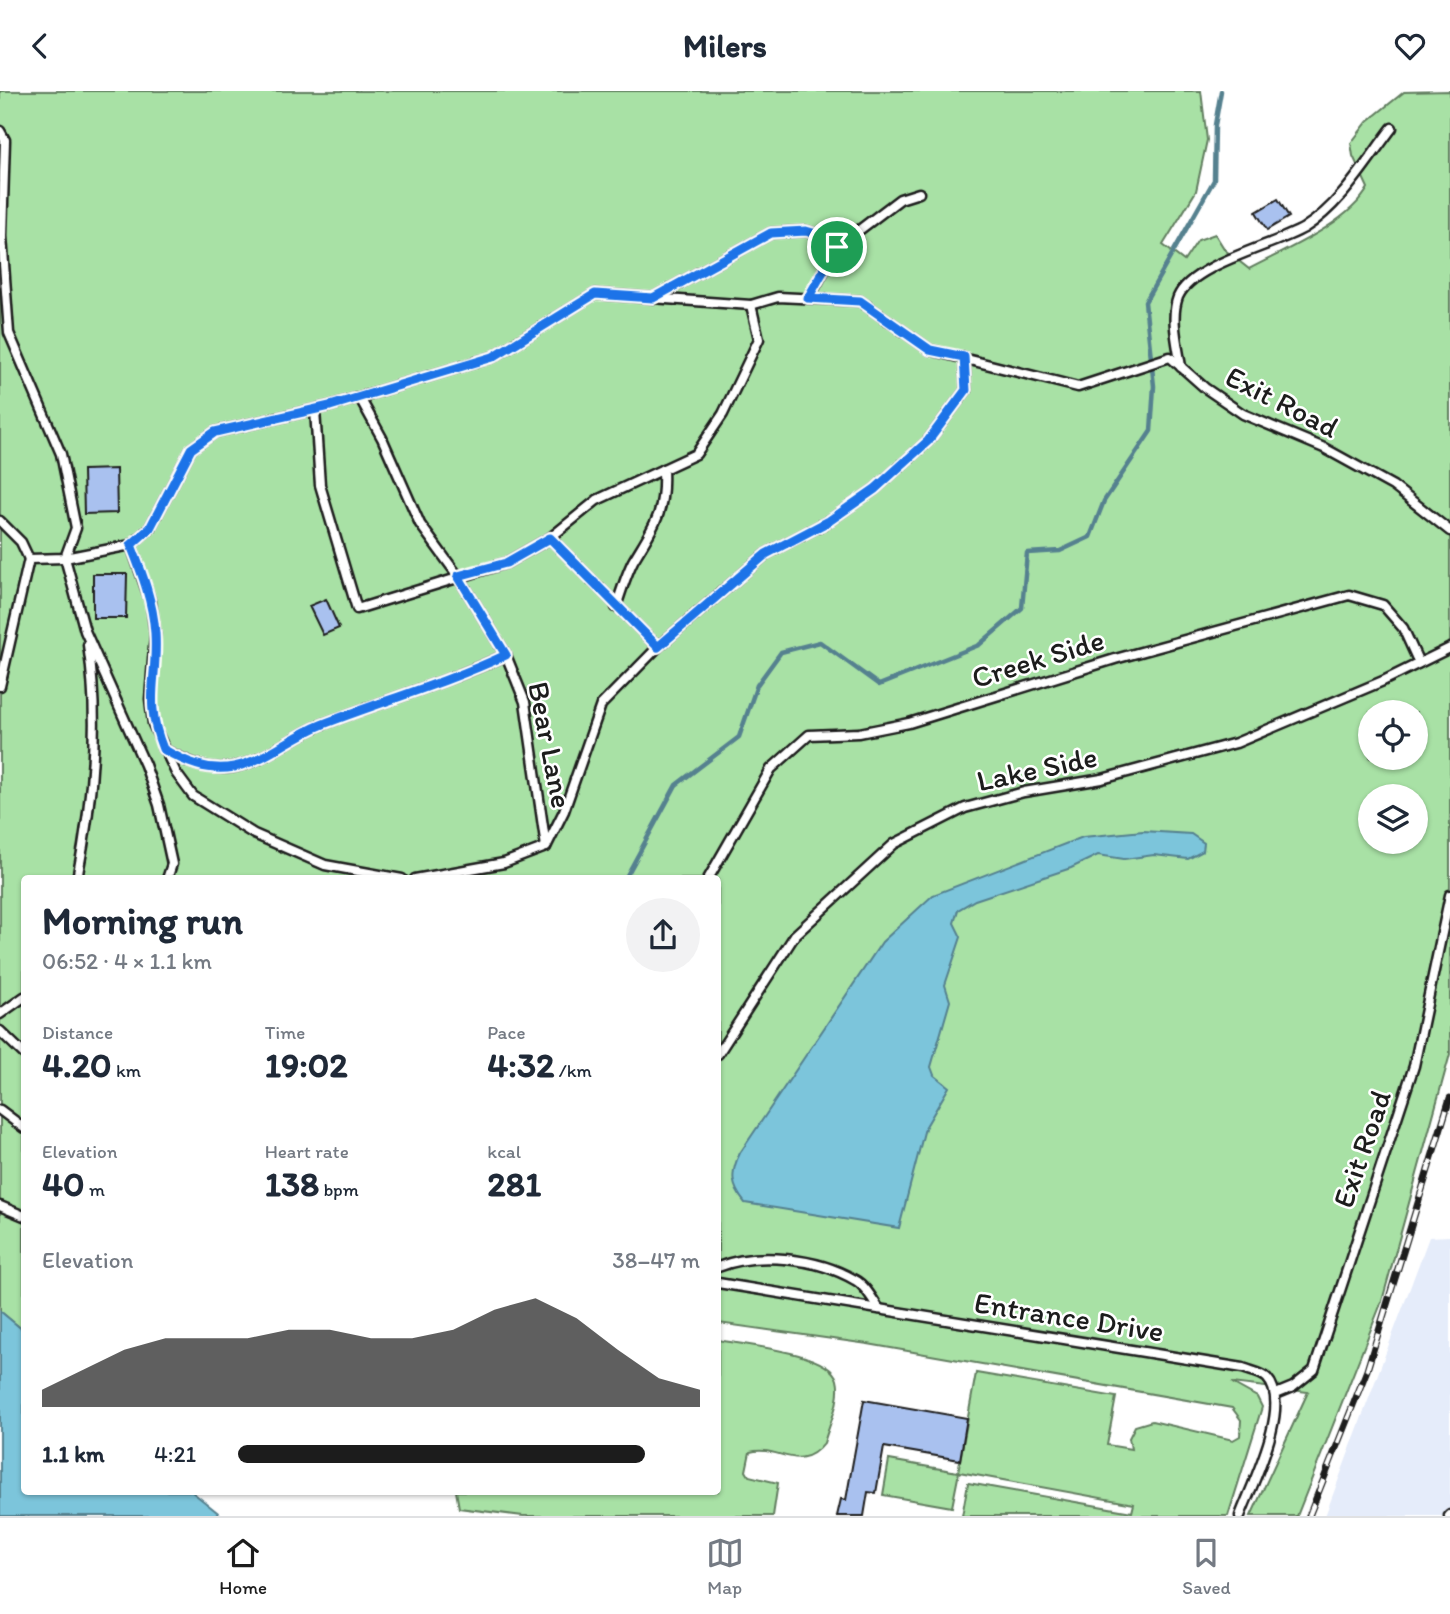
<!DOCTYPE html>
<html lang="en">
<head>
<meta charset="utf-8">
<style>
  :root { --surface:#fff; --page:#f2f2f3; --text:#1f2937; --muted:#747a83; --line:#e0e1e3; --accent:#1c1c1c }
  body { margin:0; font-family:Itim,sans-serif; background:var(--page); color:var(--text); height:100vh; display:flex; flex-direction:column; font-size:26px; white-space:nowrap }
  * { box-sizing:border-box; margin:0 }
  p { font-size:23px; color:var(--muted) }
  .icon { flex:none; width:38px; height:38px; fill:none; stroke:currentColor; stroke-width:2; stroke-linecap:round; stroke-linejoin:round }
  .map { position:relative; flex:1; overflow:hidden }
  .panel { position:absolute; left:21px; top:784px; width:700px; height:620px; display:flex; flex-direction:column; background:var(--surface); border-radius:7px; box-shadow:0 2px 5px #0004 }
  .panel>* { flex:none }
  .controls { position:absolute; left:1358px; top:609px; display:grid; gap:14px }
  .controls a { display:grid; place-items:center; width:70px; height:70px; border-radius:50%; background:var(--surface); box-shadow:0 2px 5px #0004; font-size:35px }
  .pin { position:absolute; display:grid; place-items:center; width:60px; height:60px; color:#fff; margin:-30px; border:4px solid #fff; border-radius:50%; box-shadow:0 2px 7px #0007 }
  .round { display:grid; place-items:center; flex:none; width:74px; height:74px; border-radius:37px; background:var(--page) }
  .head { display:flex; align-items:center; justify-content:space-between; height:119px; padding:0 21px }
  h1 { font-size:38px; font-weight:700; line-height:52px }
  .metrics { display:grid; grid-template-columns:repeat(3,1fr); gap:10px; height:119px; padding:7px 21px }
  .metrics div { display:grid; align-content:center }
  .metrics b { font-size:35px; font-weight:700 }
  .metrics small { font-size:19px; font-weight:400 }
  .metrics p { font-size:19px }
  .chart { height:196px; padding:14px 21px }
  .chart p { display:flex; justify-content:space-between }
  .chart svg { width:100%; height:126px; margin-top:7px; fill:var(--accent); opacity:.7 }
  ul { padding:0 21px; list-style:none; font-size:23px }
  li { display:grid; grid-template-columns:112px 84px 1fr; align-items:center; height:52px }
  li i { height:18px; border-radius:9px; background:var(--accent) }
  header { display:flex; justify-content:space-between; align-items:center; height:91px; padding:0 21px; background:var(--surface); font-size:32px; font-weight:700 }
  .tabs { display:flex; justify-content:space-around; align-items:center; height:98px; border-top:2px solid var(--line); background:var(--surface); font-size:19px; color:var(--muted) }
  .tabs a { display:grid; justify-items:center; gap:4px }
  .tabs .current { color:var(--accent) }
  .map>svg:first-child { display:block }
</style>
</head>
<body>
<header><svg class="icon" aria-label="back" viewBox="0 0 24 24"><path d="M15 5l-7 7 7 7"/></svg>Milers<svg class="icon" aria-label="heart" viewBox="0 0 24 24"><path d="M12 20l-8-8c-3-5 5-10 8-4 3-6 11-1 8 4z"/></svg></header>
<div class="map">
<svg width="1450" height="1425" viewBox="0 0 1450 1425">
  <rect width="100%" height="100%" fill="#fff"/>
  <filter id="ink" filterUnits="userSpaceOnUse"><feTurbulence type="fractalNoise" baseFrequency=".0143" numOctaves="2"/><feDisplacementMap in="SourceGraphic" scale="14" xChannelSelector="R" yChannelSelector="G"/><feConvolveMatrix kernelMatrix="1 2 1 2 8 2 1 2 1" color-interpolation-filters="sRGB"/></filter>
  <g filter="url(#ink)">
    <!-- built -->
    <polygon fill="#e5ecfa" points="1450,1145 1450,1425 1325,1425 1429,1146"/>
    <!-- green -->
    <g fill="#a8e1a5" stroke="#627e60" stroke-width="2" fill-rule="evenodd">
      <path d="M0,0H1201L1207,49L1196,100L1163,154L1184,170L1198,149L1215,143L1225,159L1249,178C1285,159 1349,132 1368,97L1353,65L1351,52L1368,30L1404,1L1450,0V963L1382,1210L1297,1425H1251L1308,1301L1232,1292L1257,1306L1262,1316L1228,1425H962L968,1392L1132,1421L1134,1413L959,1381L952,1416L883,1404L889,1369L958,1381L976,1282L1116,1306L1107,1354L1131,1358L1129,1347L1135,1335L1152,1330L1233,1349L1240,1345L1241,1329L1232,1317L868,1253L718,1232V788H24V1240L0,1220ZM1370,621H1416V667H1370ZM1370,705H1416V751H1370Z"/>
      <path d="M718,1249C743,1254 830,1261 837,1289C842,1308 829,1334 824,1352C799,1384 778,1353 750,1361L746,1380L749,1385L778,1392L773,1425H523L459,1417L456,1400H718Z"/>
    </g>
    <!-- water -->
    <g fill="#7bc5db" stroke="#55818f" stroke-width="2">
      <path d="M1143,740L1191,743L1204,752L1203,760L1188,768L1154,764L1124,768L1098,764L1071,777L975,809L958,819L954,832L961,846L945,894L950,910L931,976L934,984L949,996L925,1037L899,1137L745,1112C731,1095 730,1082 740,1062L882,851L933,804L1083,746Z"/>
      <polygon points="0,1220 24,1240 24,1400 191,1400 222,1425 0,1425"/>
    </g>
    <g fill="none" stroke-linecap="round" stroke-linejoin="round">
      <!-- stream -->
      <polyline stroke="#55818f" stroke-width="4.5" points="625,788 676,694 739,646 757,594 781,561 820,551 879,594 979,554 1022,517 1027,462 1060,460 1090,446 1104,410 1151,340 1154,295 1145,211 1214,89 1215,34 1221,0"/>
    </g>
    <!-- building -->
    <g fill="#a9c1ef" stroke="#1c1c1c" stroke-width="2">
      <polygon points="1278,108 1289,126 1267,139 1256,121"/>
      <polygon points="116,378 117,422 84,423 83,379"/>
      <polygon points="93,483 127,483 126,527 93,527"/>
      <polygon points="326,508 339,537 323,544 309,515"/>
      <polygon points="864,1309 967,1327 960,1369 884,1356 876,1402 868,1401 864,1425 837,1425 841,1408 846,1409"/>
    </g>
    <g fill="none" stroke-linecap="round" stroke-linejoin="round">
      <defs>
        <g id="lane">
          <polyline points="0,40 5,49 2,145 9,242 61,363 76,437 65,467"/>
          <polyline points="653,207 771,142 806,140 829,147 837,156"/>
          <polyline points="809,207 837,156 900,108 919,102"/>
          <path d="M1181,276C1178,255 1170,227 1178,206C1192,173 1273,155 1304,137C1341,114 1366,71 1392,37"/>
          <polyline points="360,307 382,347 420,433 458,485 506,564 525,611 546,756"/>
          <polyline points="315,319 320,394 357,518 506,472 550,447 597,409 696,363 723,323 759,248 751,214"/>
          <polyline points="0,430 21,451 29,468"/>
          <polyline points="550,447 658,556"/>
          <polyline points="131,454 151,512 155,543 150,608 153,633 176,682 193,705 254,743 325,774 402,788"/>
          <polyline points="65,467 85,540 145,674 159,714 172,773 167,788"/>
          <path d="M616,516C621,501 626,484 633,470C655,433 665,423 663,378"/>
          <polyline points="0,595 29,468 65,467 131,454 150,437 191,358 215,341 330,315 493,266 595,203 751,214 778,206 860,210 930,259 1078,296 1170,266 1205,297 1243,323 1324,357 1393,395 1450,440"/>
          <path d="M163,658C185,670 208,681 234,676C267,669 291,646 321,634C383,610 446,592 506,564"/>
          <path d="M77,788C92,713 100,630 88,554"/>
          <polyline points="415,788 504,772 546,756 564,720 601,614 658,556 766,463 829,430 875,398 928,350 966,299 964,266"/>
          <polyline points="708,788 771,678 809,644 859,642 909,632 1115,568 1349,504 1383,514 1403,537 1419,572"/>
          <polyline points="0,923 24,906"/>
          <polyline points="0,940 24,963"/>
          <polyline points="718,963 795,844 894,753 965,717 1024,701 1102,688 1236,652 1383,590 1450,557"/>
          <polyline points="0,1019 24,1037"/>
          <polyline points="0,1115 24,1125"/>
          <path d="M718,1176C757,1160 818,1167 855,1189C865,1194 873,1209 879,1218"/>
          <path d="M718,1192L1243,1277C1250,1280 1262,1282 1267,1287C1293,1314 1251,1395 1240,1425"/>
          <polyline points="1276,1303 1293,1296 1314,1279 1414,975 1450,804"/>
          <polyline points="1449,1425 1450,1424"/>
        </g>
      </defs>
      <!-- lane casing -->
      <use href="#lane" stroke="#1c1c1c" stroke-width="13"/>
      <!-- lane -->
      <use href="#lane" stroke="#fff" stroke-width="8"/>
      <defs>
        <polyline id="rail" points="1309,1425 1367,1279 1450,1007"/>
      </defs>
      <!-- rail casing -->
      <use href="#rail" stroke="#1c1c1c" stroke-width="7"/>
      <!-- rail -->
      <use href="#rail" stroke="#fff" stroke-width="4.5" stroke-dasharray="13" stroke-linecap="butt"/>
    </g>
  </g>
  <g fill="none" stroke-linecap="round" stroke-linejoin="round" filter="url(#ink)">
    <defs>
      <path id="route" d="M806,140L829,147L837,156L808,207L860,210L930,259L964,266L966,299L928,350L875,398L829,430L766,463L658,556L550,447L506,472L458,485L506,564C446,592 383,610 321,634C291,646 267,669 234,676C208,681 185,671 163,658C143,607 158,591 155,542C153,511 142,482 131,454L150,437L191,358L215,341L330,315L493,266L595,203L653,207L771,142Z"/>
    </defs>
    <!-- route casing -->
    <use href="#route" stroke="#fff" stroke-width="14"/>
    <!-- route -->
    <use href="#route" stroke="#1a73e8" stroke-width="9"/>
  </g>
  <g text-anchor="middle" stroke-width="5" stroke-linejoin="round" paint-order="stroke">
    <!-- street labels -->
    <g font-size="30" fill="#1c1c1c" stroke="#fff">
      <text transform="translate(1282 311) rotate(27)" y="10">Exit Road</text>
      <text transform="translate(1038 568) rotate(-17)" y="10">Creek Side</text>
      <text transform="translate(550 654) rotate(79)" y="10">Bear Lane</text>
      <text transform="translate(1037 678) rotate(-12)" y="10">Lake Side</text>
      <text transform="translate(1362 1058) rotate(-71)" y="10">Exit Road</text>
      <text transform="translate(1069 1226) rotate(9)" y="10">Entrance Drive</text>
    </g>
  </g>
</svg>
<div class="controls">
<a><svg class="icon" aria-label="locate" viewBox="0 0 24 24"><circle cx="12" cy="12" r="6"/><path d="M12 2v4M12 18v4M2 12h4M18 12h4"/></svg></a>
<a><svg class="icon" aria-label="layers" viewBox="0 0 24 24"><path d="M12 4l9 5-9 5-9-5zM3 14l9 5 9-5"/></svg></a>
</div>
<div class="pin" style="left:837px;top:156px;background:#1e9e55"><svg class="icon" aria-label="arrive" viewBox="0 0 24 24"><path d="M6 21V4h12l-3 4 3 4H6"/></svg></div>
<section class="panel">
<div class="head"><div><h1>Morning run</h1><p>06:52 · 4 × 1.1 km</p></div><a class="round"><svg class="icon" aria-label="share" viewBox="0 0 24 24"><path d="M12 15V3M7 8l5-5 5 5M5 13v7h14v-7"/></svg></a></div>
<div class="metrics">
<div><p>Distance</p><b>4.20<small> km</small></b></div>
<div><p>Time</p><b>19:02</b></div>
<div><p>Pace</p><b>4:32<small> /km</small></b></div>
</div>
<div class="metrics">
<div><p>Elevation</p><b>40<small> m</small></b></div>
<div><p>Heart rate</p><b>138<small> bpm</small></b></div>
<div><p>kcal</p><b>281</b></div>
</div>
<div class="chart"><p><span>Elevation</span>38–47 m</p>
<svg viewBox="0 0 160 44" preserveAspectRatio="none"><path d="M0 44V38L10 31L20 24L30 20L40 20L50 20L60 17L70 17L80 20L90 20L100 17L110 10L120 6L130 13L140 24L150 34L160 38V44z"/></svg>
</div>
<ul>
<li><b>1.1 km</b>4:21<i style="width:88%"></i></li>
</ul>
</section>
</div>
<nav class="tabs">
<a class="current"><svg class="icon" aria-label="home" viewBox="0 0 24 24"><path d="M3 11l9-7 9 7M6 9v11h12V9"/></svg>Home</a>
<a><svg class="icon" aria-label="map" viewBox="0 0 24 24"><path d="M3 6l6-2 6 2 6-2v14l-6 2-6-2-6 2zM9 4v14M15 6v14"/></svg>Map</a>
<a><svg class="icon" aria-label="saved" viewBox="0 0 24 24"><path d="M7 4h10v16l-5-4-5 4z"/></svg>Saved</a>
</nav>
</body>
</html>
